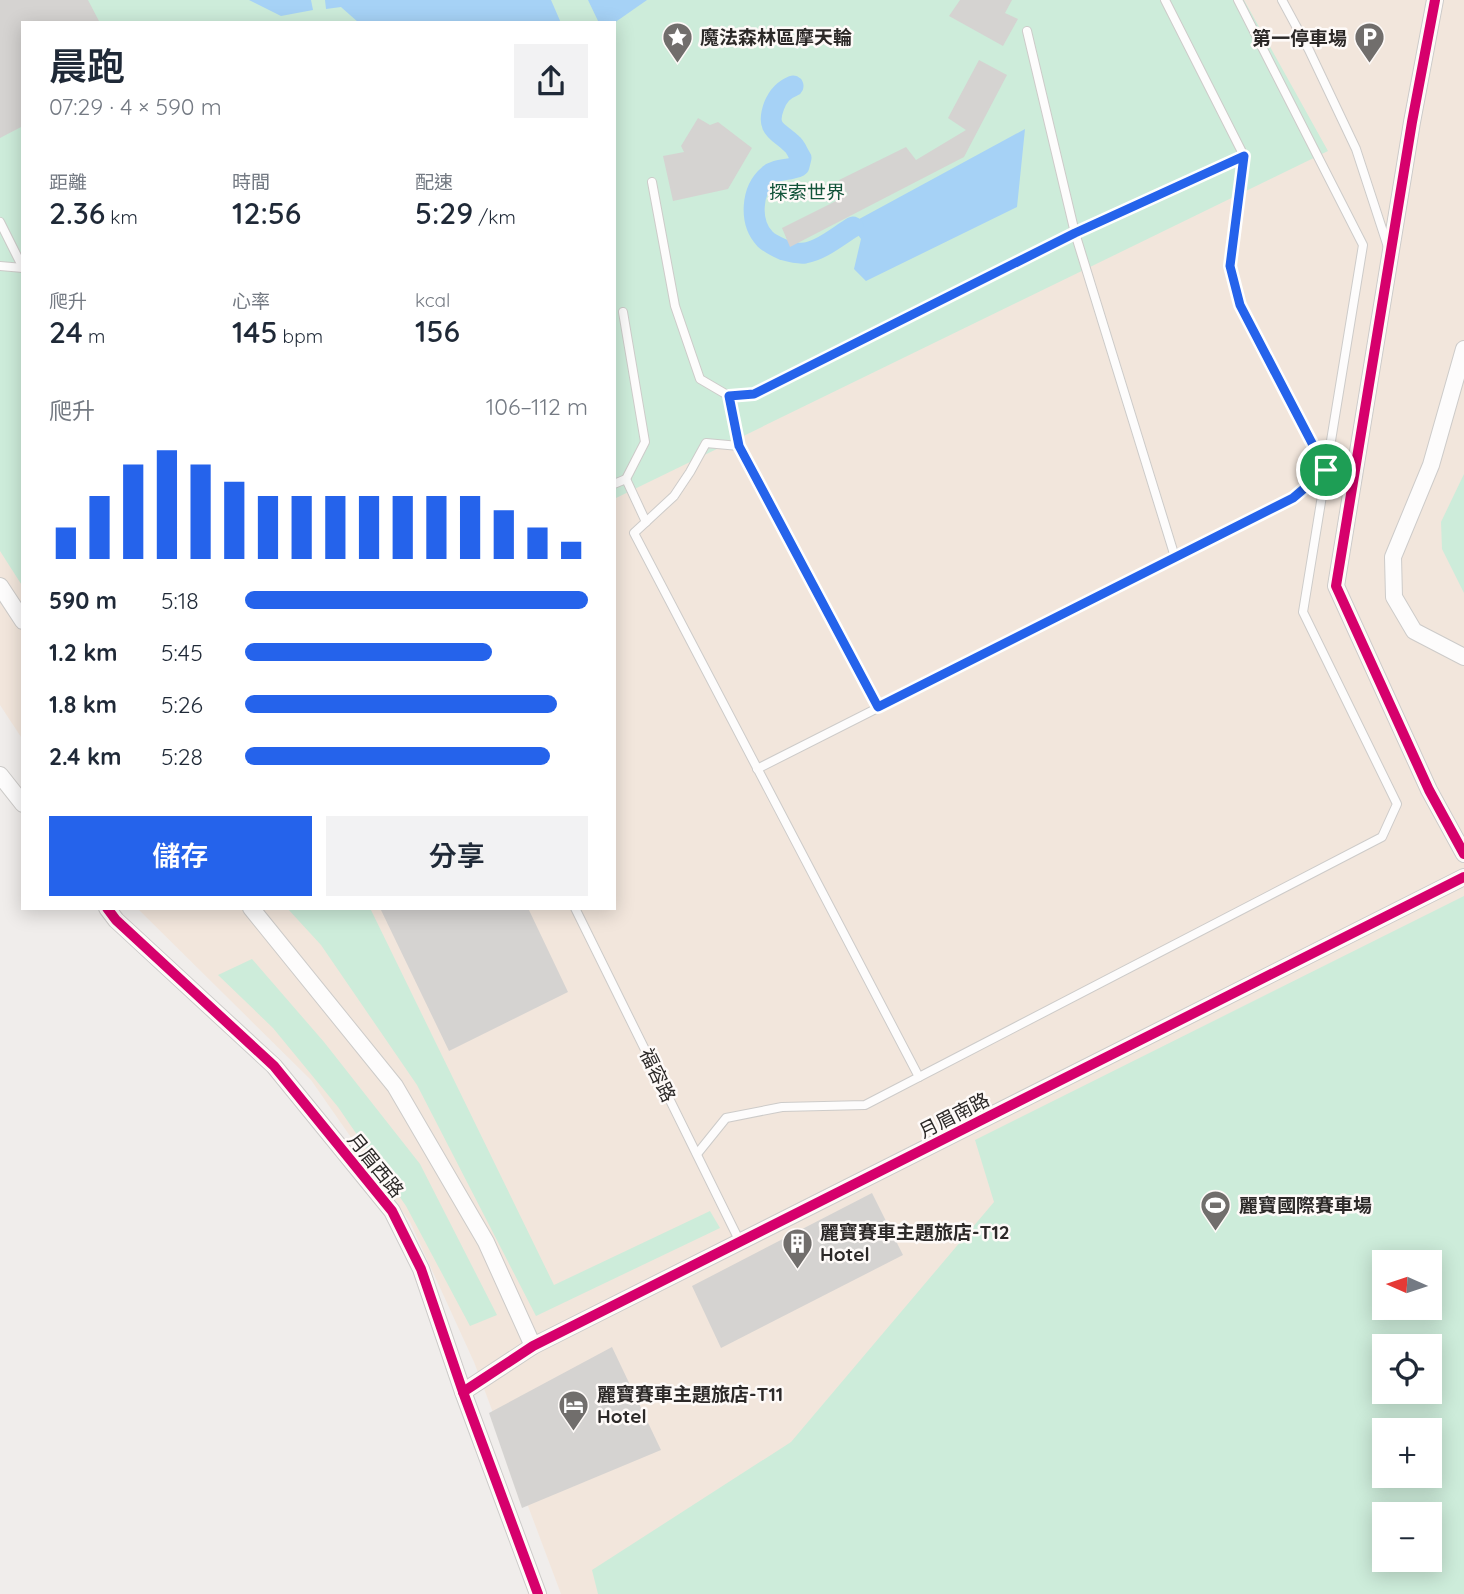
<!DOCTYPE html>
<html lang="zh-TW">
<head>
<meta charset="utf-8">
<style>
  :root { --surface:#fff; --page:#f2f2f3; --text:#1f2937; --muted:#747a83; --accent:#2563eb }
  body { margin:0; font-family:Quicksand,"Noto Sans TC",sans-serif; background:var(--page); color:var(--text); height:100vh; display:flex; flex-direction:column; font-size:26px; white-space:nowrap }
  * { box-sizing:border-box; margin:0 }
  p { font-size:23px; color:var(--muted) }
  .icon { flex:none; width:38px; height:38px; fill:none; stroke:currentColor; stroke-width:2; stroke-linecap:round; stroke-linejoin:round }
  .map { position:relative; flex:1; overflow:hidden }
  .drawer { position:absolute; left:21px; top:21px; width:595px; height:889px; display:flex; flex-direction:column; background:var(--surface); border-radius:0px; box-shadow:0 4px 18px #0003 }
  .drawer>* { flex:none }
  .needle { width:46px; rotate:273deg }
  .tools { position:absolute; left:1372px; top:1250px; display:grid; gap:14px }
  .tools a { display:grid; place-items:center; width:70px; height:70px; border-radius:0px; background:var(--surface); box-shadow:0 4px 18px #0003; font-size:35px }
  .pin { position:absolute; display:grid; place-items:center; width:60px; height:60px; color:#fff; margin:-30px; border:4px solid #fff; border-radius:50%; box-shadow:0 2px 7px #0007 }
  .round { display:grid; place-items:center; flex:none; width:74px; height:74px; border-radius:0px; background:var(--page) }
  .headline { display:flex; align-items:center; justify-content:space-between; height:119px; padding:0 28px }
  h1 { font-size:38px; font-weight:600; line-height:52px }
  .metrics { display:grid; grid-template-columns:repeat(3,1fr); gap:10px; height:119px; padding:7px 28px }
  .metrics div { display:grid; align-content:center }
  .metrics b { font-size:30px; font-weight:600 }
  .metrics small { font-size:19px; font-weight:400 }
  .metrics p { font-size:19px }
  .chart { height:196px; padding:14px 28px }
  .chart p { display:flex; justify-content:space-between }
  .chart svg { width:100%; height:126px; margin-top:7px; stroke:var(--accent); stroke-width:6 }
  .action { display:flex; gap:14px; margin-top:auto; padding:14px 28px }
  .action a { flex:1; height:80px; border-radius:0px; background:var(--accent); color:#fff; font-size:28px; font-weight:600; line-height:80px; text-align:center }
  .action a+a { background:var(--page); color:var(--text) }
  ul { padding:0 28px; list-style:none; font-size:23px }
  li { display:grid; grid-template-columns:112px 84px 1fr; align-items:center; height:52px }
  li i { height:18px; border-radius:9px; background:var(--accent) }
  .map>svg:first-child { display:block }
</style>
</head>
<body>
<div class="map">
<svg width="1464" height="1594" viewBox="0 0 1464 1594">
  <rect width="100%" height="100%" fill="#f0edeb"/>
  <!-- commercial -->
  <path fill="#f2e6dc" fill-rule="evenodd" d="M0,0H1464V1594H561L474,1362L410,1222L311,1080L137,908H614V23H23V740L0,705ZM1384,1262H1430V1307H1384ZM1384,1346H1430V1391H1384ZM1384,1430H1430V1475H1384ZM1384,1514H1430V1559H1384Z"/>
  <!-- green -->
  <g fill="#cdecda" fill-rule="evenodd">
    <polygon points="0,0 1244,0 1328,151 614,499 614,23 23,23 23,587 0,551"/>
    <polygon points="1464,474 1464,593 1442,549 1441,522"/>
    <path d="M1464,896V1594H598L592,1570L791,1442L994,1202L975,1140ZM1384,1262H1430V1307H1384ZM1384,1346H1430V1391H1384ZM1384,1430H1430V1475H1384ZM1384,1514H1430V1559H1384Z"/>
    <polygon points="287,908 370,908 554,1285 710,1211 720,1228 536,1316 417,1085 321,945"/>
    <polygon points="252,959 324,1042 420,1164 497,1315 470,1326 406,1206 338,1107 273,1028 218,975"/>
  </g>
  <!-- water -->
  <g fill="#a6d2f6">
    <polygon points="249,0 311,0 313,10 281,16"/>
    <polygon points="325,0 551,0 561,23 359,23 341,7 326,9"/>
    <polygon points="588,0 647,0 614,23 599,23"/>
    <polygon points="1025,129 1017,207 866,281 854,269 861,239 850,224"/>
  </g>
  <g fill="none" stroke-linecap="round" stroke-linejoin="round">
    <!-- canal -->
    <path stroke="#a6d2f6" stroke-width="21" d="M793,86C783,90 778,96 774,106C765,130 779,131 792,144C796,147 798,154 801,158L799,166C789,171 777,168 769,175C751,190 749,222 765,239C770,244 777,247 784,250C791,252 798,254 805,253C822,250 838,236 853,227"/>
  </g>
  <!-- building -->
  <g fill="#d5d3d1">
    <polygon points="0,0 88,0 100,23 23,23 23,126 0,138"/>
    <polygon points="960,0 1012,0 1005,13 1018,19 1003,46 949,16"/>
    <polygon points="979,60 1007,75 964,157 790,247 782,228 848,195 839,180 906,147 916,160 966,130 948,118"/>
    <polygon points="698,118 710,125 718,122 752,148 728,189 673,201 663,156 684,152 681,146"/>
    <polygon points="380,908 528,908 568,992 449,1051"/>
    <polygon points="872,1193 903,1255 721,1348 692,1286"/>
    <polygon points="612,1347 661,1450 522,1508 489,1413"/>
  </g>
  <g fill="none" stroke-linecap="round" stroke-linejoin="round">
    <defs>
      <g id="lane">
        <polyline points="1282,0 1309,50 1356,149 1388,247"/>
        <polyline points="1027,31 1075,233 1175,557"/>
        <polyline points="652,182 675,306 700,379 729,396 754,394 1075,233 1244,156"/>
        <polyline points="0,222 23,268"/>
        <polyline points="0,266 23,268"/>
        <polyline points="729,396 739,446 706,443 690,472 674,496 634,533 919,1077"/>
        <polyline points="739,446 878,707"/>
        <polyline points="626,479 646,522"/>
        <polyline points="614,484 626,479 645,442 623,312"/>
        <polyline points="757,769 1293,498 1326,470 1240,305 1230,266 1244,156 1165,0"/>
        <polyline points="575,908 740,1242"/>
        <polyline points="697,1154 726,1118 782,1107 865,1105 1382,837 1397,804 1303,612 1363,245 1238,0"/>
      </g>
      <g id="street">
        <polyline points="1435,0 1412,122 1336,586 1429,790 1464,854"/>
        <polyline points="1464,349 1431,465 1393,557 1394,597 1414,631 1464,657"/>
        <polyline points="0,586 23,621"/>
        <polyline points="0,775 23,804"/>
        <polyline points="107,908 116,920 274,1066 392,1211 421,1269 463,1392 538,1594"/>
        <polyline points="251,908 395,1086 486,1242 533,1346"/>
        <polyline points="463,1392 533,1346 1464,877"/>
      </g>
    </defs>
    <!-- lane casing -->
    <use href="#lane" stroke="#cdcbc9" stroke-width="10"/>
    <!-- street casing -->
    <use href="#street" stroke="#cdcbc9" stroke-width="18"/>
    <!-- lane -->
    <use href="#lane" stroke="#fdfcfc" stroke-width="8"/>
    <!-- street -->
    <use href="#street" stroke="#fdfcfc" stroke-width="16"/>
    <defs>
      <g id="cycleway">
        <polyline points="1435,0 1412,122 1336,586 1429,790 1464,854"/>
        <polyline points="107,908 116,920 274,1066 392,1211 421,1269 463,1392 538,1594"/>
        <polyline points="463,1392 533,1346 1464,877"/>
      </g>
    </defs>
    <!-- cycleway casing -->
    <use href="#cycleway" stroke="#fefaf8" stroke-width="15"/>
    <!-- cycleway -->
    <use href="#cycleway" stroke="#d6006c" stroke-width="10"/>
  </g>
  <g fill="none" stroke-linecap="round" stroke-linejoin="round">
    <defs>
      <polygon id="route" points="1244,156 1230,266 1240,305 1326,470 1293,498 878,707 739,446 729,396 754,394 1075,233"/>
    </defs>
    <!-- route casing -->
    <use href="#route" stroke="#fff" stroke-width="14"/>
    <!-- route -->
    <use href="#route" stroke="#2563eb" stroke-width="9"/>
  </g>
  <!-- icons -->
  <defs>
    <symbol id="sight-pin" viewBox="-11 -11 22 30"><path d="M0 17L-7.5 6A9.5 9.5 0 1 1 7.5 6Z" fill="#716e6c" stroke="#fefaf8"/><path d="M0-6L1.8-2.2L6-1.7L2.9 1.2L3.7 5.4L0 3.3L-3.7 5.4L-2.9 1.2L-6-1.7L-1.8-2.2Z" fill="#fff"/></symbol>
    <symbol id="parking-pin" viewBox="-11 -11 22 30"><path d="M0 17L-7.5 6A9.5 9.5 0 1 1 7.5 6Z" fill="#716e6c" stroke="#fefaf8"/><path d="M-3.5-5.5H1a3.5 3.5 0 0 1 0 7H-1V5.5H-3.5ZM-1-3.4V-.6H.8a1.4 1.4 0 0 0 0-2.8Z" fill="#fff"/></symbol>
    <symbol id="stadium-pin" viewBox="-11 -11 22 30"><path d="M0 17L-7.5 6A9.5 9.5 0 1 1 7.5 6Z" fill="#716e6c" stroke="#fefaf8"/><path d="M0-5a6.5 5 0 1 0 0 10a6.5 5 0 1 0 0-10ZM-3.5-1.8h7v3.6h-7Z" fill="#fff"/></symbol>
    <symbol id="building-pin" viewBox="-11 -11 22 30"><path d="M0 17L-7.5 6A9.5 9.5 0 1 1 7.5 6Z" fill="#716e6c" stroke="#fefaf8"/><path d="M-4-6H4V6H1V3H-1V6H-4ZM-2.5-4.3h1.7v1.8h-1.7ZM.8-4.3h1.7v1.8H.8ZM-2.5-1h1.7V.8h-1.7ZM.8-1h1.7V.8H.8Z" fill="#fff"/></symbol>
    <symbol id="hotel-pin" viewBox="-11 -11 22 30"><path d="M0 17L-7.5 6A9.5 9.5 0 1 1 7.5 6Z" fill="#716e6c" stroke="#fefaf8"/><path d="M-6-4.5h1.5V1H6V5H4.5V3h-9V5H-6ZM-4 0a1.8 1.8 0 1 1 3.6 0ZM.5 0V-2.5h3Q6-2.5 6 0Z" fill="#fff"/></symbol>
  </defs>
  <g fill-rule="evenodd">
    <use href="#sight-pin" x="660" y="20" width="35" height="47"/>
    <use href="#parking-pin" x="1352" y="20" width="35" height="47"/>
    <use href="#stadium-pin" x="1198" y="1188" width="35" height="47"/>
    <use href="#building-pin" x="780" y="1226" width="35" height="47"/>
    <use href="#hotel-pin" x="556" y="1388" width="35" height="47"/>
  </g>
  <g text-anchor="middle" stroke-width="5" stroke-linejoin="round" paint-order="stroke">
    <!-- poi labels -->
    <g font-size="19" font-weight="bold" fill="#2c2928" stroke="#fefaf8" text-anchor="start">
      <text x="700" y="44">魔法森林區摩天輪</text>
      <text x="1347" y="45" text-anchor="end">第一停車場</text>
      <text x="1239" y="1212">麗寶國際賽車場</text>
      <text x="820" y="1239">麗寶賽車主題旅店-T12<tspan x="820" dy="22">Hotel</tspan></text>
      <text x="597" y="1401">麗寶賽車主題旅店-T11<tspan x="597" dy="22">Hotel</tspan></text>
    </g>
    <!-- park labels -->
    <g font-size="19" fill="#13543a" stroke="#fefaf8">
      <text x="807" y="199">探索世界</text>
    </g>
    <!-- street labels -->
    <g font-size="19" fill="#2c2928" stroke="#fefaf8">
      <text transform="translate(658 1075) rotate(64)" y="7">福容路</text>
      <text transform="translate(954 1115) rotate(-27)" y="7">月眉南路</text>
      <text transform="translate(376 1165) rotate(51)" y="7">月眉西路</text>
    </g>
  </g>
</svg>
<div class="tools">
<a><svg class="needle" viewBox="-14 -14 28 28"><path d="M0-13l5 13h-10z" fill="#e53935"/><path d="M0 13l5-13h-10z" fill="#747a83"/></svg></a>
<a><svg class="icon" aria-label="locate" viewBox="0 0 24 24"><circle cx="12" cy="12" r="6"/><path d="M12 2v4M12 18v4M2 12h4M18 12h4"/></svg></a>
<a>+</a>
<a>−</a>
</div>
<div class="pin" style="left:1326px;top:470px;background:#1e9e55"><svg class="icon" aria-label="arrive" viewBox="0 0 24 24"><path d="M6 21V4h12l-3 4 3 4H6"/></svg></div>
<section class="drawer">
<div class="headline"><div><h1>晨跑</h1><p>07:29 · 4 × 590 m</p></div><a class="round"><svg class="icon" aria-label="share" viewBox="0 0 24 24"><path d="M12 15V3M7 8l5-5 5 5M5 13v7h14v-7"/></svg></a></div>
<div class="metrics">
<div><p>距離</p><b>2.36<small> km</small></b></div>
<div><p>時間</p><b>12:56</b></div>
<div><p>配速</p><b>5:29<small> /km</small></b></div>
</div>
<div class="metrics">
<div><p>爬升</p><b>24<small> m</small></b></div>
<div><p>心率</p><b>145<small> bpm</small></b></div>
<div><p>kcal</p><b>156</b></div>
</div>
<div class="chart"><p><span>爬升</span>106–112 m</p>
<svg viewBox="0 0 160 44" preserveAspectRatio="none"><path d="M5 44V33M15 44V22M25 44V11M35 44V6M45 44V11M55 44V17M65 44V22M75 44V22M85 44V22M95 44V22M105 44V22M115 44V22M125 44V22M135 44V27M145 44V33M155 44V38"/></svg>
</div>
<ul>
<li><b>590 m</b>5:18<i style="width:100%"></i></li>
<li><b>1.2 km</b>5:45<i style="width:72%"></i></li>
<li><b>1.8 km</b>5:26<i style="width:91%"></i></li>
<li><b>2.4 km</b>5:28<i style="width:89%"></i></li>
</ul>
<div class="action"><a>儲存</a><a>分享</a></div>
</section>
</div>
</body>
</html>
